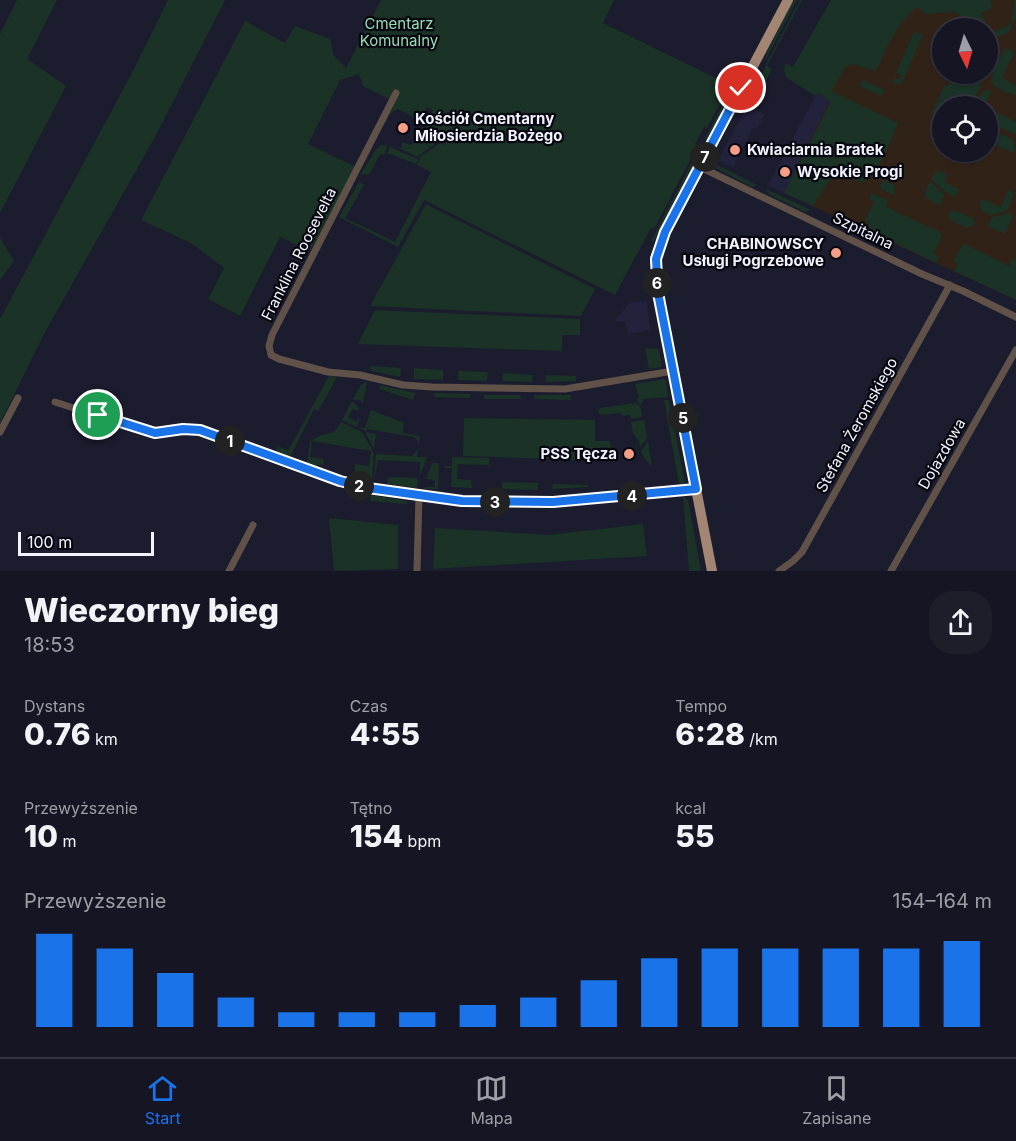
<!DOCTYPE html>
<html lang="pl">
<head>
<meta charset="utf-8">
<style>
  :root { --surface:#151523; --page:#1e1e2b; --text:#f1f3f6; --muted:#9d9fa6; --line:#343441; --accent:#1a73e8 }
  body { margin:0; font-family:Inter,sans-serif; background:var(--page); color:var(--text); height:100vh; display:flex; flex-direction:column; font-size:22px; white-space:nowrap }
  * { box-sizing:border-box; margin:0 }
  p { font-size:20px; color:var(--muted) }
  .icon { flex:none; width:33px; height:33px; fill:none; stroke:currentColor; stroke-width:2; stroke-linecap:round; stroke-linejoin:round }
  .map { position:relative; height:571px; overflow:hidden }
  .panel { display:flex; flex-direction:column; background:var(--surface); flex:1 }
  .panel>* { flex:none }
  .needle { width:39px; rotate:175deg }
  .buttons { position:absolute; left:932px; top:18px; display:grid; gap:12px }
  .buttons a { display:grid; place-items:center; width:66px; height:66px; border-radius:50%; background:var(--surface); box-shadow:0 2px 4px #0004,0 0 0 2px var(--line); font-size:30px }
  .scale { position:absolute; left:18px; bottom:15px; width:136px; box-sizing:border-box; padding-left:6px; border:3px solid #f2f2fe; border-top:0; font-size:16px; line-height:21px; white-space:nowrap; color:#f2f2fe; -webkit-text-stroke:4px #070710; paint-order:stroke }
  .pin { position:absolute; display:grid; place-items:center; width:51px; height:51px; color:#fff; margin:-26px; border:3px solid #fff; border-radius:50%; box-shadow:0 2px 6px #0007 }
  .km { position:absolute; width:30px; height:30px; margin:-15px; border-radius:50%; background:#222; color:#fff; font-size:16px; line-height:30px; text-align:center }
  .round { display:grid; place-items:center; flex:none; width:63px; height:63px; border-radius:24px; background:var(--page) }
  .headline { display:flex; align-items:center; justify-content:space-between; height:102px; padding:0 24px }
  h1 { font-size:33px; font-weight:800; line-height:45px }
  .figures { display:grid; grid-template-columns:repeat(3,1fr); gap:9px; height:102px; padding:6px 24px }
  .figures div { display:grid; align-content:center }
  .figures b { font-size:30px; font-weight:800 }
  .figures small { font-size:16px; font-weight:400 }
  .figures p { font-size:16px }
  .chart { height:168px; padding:12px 24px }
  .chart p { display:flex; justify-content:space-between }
  .chart svg { width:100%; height:108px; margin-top:6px; stroke:var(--accent); stroke-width:6 }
  .tabs { display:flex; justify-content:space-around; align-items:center; height:84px; border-top:2px solid var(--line); background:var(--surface); font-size:16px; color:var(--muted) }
  .tabs a { display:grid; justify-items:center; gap:3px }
  .tabs .selected { color:var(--accent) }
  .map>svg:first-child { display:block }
</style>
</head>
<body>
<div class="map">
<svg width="1016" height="571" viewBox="0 0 1016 571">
  <rect width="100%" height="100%" fill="#1c1c2f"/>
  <!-- built -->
  <g fill="#23223c">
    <polygon points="817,93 830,101 784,193 768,185"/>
    <polygon points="747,106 765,114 757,129 753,128 733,168 718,160"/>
    <polygon points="647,301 650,330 628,334 625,322 615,321 629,303"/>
  </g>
  <!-- medical -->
  <path fill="#302216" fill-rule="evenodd" d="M835,0H1016V300L784,193L830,101L791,76ZM942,28H987V74H942ZM942,106H987V152H942Z"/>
  <!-- green -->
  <g fill="#1b3226">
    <polygon points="17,0 57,0 27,59 66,86 0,213 0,34"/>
    <polygon points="168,0 225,0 156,135 45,332 0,423 0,319 133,71"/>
    <polygon points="381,0 614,0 603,23 730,85 707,128 704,127 695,144 698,145 654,229 651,228 615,295 424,200 398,247 339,217 359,182 364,185 345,218 395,242 431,172 417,165 420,157 440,143 444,145 445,140 427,131 425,124 433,110 427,107 421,121 398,109 391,113 381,131 399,94 393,91 389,99 363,86 359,74 340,80 308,144 354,166 354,172 310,251 280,237 240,316 208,299 224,268 191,243 141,220 245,21 285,43 295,26 330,39 334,56 346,68"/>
    <polygon points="794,0 797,0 764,63 767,52"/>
    <polygon points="800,0 802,0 767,66 772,69 753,105 747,102 757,86 760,87 762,83 760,81 767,62"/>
    <path d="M831,0H990L993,8L981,13L987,26L983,28L954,12L925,14L918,7C899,17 885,52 876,71L851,64L844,68L832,91L898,123C892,137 877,181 860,182L841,173L834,174L813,206L784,193L831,102L818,93L816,96L787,78L784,71L785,63L793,67Z"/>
    <polygon points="1015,0 1016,0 1016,18 1008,33 996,37 991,33 1011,24"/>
    <polygon points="914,32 923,35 901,85 893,82 894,78 899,79 901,75 896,73"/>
    <polygon points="987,39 998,48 987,70"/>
    <path d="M1006,48L1012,50L1014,53L1002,78L1016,85V96C1010,93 998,90 994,85C986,75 1002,56 1006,48Z"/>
    <polygon points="954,74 985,74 972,106 942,106 942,121 931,115 945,85 948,86"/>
    <polygon points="862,80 885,90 882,96 859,86"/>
    <polygon points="732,86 735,87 707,140 705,139"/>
    <polygon points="988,90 991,91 985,106 976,106 983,91"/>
    <polygon points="987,108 1016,122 1016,135 987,121"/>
    <polygon points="987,128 1014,140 1013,145 1015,147 1013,153 987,141"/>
    <polygon points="424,137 436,143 417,157 395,146 382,144 402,148 402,142 410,145"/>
    <polygon points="702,143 705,145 653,242 651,241"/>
    <polygon points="381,145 387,146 385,154 380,154 370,174 360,175 375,151"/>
    <polygon points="390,147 418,159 416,164 387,153"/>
    <polygon points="715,164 757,185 758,185 752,187 714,167"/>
    <polygon points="938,170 947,174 945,182 959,189 956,197 944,191 931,179"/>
    <polygon points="883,180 894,184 895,196 881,189 880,186"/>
    <polygon points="930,181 944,194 940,206 925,197 925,193"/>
    <polygon points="766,189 811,210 805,212 768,194"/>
    <polygon points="1009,189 1014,194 1007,211 991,215 981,210 980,204 982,199 1001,207"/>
    <polygon points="871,193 888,200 886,207 940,232 942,236 933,254 939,257 936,263 870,231 868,222 865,221 874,202 869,199"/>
    <polygon points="426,204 595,289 581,316 370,306"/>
    <polygon points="952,210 973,218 974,225 967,228 950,220 948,215"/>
    <polygon points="1010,213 1013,216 1005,234 988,226 992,217"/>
    <polygon points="0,238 14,261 0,280"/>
    <polygon points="965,244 1009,266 1012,259 1016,261 1016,300 954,271 958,264 954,261 961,246"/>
    <polygon points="375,310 580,319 580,335 562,335 562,351 358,344"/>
    <polygon points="645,348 659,349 662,367 649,369"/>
    <polygon points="370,366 401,368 400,377 371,371"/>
    <polygon points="414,368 443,370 443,380 414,379"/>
    <polygon points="458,371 488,372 487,381 458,380"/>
    <polygon points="503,373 533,375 532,382 502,381"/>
    <polygon points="546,375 576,376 576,381 546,382"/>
    <polygon points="329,376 336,377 336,379 318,411 314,409 290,457 276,452 278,446 288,451"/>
    <polygon points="664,379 666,380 668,397 644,399 640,406 637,399 639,397 635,384"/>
    <polygon points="367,382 363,403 358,399 356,401 353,399 361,385"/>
    <polygon points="380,385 415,393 413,400 379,389"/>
    <polygon points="434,393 470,394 470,398 434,397"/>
    <polygon points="484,395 520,395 521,399 484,399"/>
    <polygon points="534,395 571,395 571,400 535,399"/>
    <polygon points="664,400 669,400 685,484 679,484"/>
    <polygon points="352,401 359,408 359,411 353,409 348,417 356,422 360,417 357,427 342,420"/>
    <polygon points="636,403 641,408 642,417 631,419 630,415 622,416 621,413 601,415 598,412 600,408"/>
    <polygon points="371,410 404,423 403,433 420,436 418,445 418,441 414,437 367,429 366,432 376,434 374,449 364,430 358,427 365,428"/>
    <polygon points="464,418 595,420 595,441 610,441 612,461 463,456"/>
    <polygon points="644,420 647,438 640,447 639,441 633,434 631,422"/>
    <polygon points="341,422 362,432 374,453 372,481 362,480 354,470 355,464 369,466 371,451 312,441 310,457 324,459 323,464 315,466 307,463 310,441 322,435 334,432"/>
    <polygon points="648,441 652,467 644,458 641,451"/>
    <polygon points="418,449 417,457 427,457 420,476 420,462 378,460 374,482 376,454 412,456"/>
    <polygon points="452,457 489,458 490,479 489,465 458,464 457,479 471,480 472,488 451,487 452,468 445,468 444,466 452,466"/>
    <polygon points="432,463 439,463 438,489 424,489 425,487 435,487 435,480 426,479"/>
    <polygon points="388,477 418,478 417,488 387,484"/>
    <polygon points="502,482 538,483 538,490 502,489"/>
    <polygon points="553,484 588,485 588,487 552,489"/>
    <polygon points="371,495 407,501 407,504 370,501"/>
    <polygon points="683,496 688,500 701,571 689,571"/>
    <polygon points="329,518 398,525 398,569 334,571"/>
    <polygon points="643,524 647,556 433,569 435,528 549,535"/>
  </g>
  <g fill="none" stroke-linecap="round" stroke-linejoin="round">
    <!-- street -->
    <g stroke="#605249" stroke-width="7">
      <polyline points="396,93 272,335 269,346 271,355 279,359 328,372 360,375 403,385 432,387 565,389 673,371"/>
      <polyline points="700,167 922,274 963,291 1016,317"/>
      <path d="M55,402L147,432L164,433L183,429L200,430C253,447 304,472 359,486C383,492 408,493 432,496C521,509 608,499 696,489"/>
      <polyline points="0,432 18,398"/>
      <polyline points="229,571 253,525"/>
      <polyline points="417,571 419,495"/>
      <polyline points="779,571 793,561 802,552 950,285"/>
      <polyline points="891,571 1016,350"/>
    </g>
    <!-- primary -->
    <polyline stroke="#a38574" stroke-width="10" points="712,571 658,293 655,259 665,232 788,0"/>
  </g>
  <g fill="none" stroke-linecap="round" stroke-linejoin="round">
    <defs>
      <polyline id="route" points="98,415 155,433 183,429 200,430 340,481 368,488 462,501 553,502 696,489 658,293 656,259 665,232 741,88"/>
    </defs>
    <!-- route casing -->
    <use href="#route" stroke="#fff" stroke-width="12"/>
    <!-- route -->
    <use href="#route" stroke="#1a73e8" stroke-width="8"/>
  </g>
  <!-- markers -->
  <g fill="#f49e87" stroke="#070710" stroke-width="2">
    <circle cx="403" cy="128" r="6"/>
    <circle cx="735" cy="150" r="6"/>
    <circle cx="785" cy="172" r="6"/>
    <circle cx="836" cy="253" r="6"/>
    <circle cx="629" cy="454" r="6"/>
  </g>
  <g text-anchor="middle" stroke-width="4.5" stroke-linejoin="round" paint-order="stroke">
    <!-- park labels -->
    <g font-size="15" fill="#9cdcb8" stroke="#070710">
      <text x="399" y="29">Cmentarz<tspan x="399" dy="17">Komunalny</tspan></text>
    </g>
    <!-- poi labels -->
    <g font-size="15" font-weight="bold" fill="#f2f2fe" stroke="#070710" text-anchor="start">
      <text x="415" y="124">Kościół Cmentarny<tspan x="415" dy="17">Miłosierdzia Bożego</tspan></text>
      <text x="747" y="155">Kwiaciarnia Bratek</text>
      <text x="797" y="177">Wysokie Progi</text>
      <text x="824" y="249" text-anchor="end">CHABINOWSCY<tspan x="824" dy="17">Usługi Pogrzebowe</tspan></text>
      <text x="617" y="459" text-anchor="end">PSS Tęcza</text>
    </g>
    <!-- street labels -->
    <g font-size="15" fill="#f2f2fe" stroke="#070710">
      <text transform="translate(863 231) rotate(26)" y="5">Szpitalna</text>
      <text transform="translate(299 254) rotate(-63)" y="5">Franklina Roosevelta</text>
      <text transform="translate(857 425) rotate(-61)" y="5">Stefana Żeromskiego</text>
      <text transform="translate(942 454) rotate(-60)" y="5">Dojazdowa</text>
    </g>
  </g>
</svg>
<div class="buttons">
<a><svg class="needle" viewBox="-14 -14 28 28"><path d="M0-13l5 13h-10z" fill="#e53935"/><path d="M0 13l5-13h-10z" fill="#9d9fa6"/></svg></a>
<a><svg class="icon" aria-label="locate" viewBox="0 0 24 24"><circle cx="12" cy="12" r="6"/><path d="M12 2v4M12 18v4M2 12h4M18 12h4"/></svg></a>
</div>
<div class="scale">100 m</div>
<div class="pin" style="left:98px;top:415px;background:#1e9e55"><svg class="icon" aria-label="arrive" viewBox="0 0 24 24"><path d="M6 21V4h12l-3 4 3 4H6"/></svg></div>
<div class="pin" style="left:741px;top:88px;background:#d93025"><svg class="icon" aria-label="check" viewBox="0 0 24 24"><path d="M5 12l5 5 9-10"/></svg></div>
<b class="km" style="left:230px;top:441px">1</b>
<b class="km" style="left:359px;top:486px">2</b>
<b class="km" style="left:495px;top:502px">3</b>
<b class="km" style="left:632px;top:496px">4</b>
<b class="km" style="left:683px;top:418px">5</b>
<b class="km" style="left:657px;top:283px">6</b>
<b class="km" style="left:705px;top:157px">7</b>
</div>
<section class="panel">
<div class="headline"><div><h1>Wieczorny bieg</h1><p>18:53</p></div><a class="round"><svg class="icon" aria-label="share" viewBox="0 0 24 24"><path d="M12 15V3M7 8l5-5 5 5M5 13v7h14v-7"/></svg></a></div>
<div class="figures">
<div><p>Dystans</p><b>0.76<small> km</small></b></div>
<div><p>Czas</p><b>4:55</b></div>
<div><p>Tempo</p><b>6:28<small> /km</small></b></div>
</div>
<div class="figures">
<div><p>Przewyższenie</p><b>10<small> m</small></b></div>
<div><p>Tętno</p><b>154<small> bpm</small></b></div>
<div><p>kcal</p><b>55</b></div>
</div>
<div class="chart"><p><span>Przewyższenie</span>154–164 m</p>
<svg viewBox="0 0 160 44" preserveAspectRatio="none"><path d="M5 44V6M15 44V12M25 44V22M35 44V32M45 44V38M55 44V38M65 44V38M75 44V35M85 44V32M95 44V25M105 44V16M115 44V12M125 44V12M135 44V12M145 44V12M155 44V9"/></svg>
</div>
</section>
<nav class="tabs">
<a class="selected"><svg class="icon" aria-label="home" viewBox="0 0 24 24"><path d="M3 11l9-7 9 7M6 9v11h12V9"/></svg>Start</a>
<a><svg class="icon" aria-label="map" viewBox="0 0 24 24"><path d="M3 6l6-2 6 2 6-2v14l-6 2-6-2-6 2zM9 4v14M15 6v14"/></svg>Mapa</a>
<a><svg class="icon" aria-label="saved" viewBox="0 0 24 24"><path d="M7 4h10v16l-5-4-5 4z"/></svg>Zapisane</a>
</nav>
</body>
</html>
